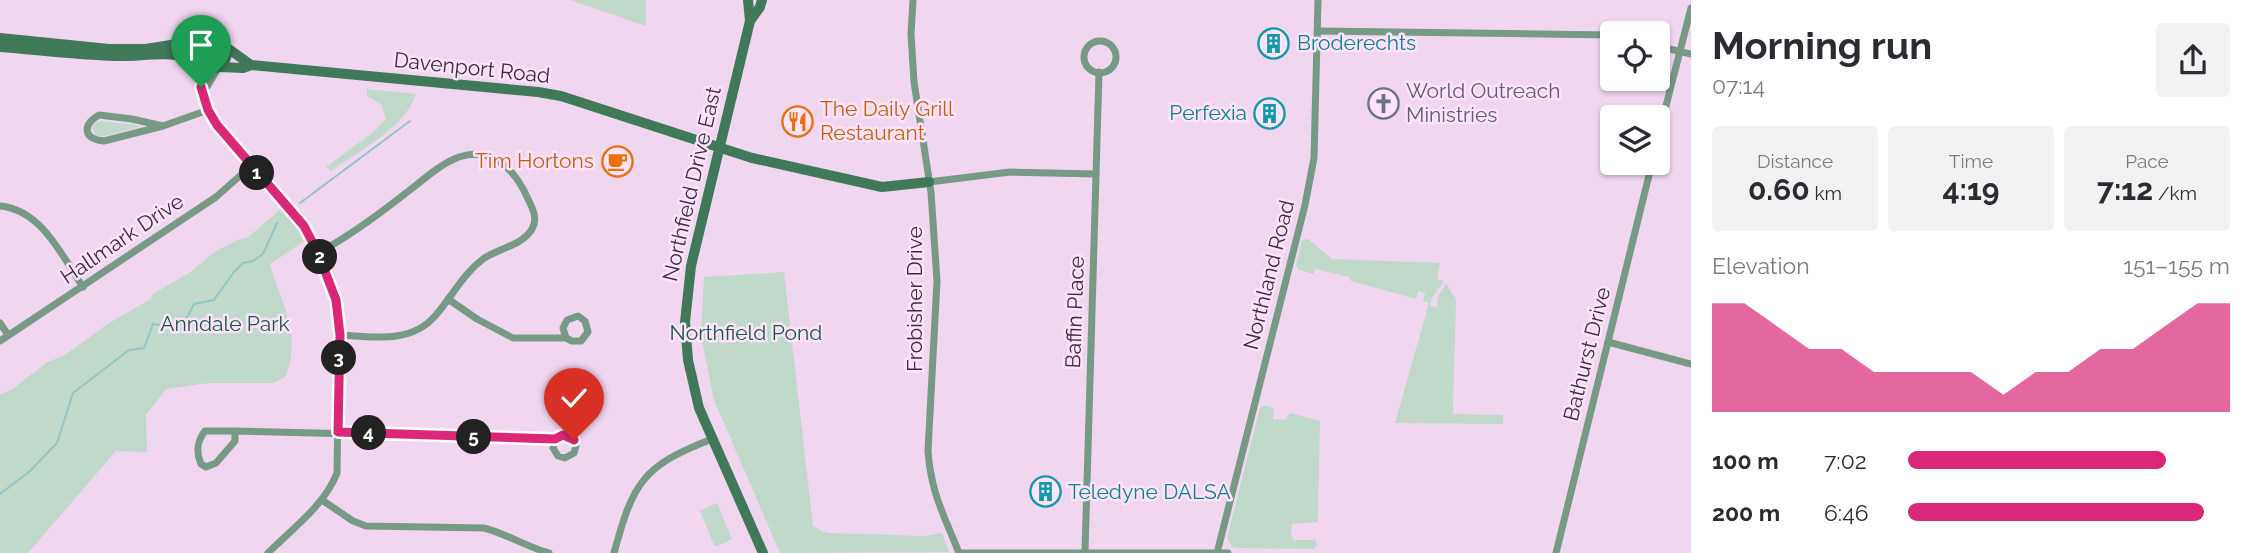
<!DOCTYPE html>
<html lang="en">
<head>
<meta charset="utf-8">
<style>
  :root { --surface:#fff; --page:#f2f2f3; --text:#2b2b33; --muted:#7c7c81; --accent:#db2777 }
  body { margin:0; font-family:Raleway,sans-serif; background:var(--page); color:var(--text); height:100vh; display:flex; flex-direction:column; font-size:26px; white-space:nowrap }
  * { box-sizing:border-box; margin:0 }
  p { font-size:23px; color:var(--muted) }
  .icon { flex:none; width:38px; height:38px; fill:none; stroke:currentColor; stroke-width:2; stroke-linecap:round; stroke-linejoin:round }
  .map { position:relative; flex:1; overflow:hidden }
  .drawer { display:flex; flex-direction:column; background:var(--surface); width:560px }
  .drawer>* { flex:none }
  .tools { position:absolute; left:1600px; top:21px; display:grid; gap:14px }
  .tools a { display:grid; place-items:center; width:70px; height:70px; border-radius:7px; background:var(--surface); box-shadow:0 2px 5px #0004; font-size:35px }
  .pin { position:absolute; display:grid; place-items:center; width:60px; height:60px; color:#fff; margin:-72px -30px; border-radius:50% 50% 50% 0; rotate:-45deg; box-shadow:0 0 7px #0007 }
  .pin .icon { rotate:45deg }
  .km { position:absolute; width:35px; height:35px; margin:-18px; border-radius:50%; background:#222; color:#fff; font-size:19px; line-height:35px; text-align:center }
  .round { display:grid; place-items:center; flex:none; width:74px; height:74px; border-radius:7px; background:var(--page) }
  .head { display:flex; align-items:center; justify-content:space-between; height:119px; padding:0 21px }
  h1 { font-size:38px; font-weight:700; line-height:52px }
  .metrics { display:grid; grid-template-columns:repeat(3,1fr); gap:10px; height:119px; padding:7px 21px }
  .metrics div { display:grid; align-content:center; border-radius:7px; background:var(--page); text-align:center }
  .metrics b { font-size:30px; font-weight:700 }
  .metrics small { font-size:19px; font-weight:400 }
  .metrics p { font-size:19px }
  .chart { height:196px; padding:14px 21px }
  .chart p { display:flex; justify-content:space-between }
  .chart svg { width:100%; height:126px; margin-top:7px; fill:var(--accent); opacity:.7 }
  ul { padding:0 21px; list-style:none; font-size:23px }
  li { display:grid; grid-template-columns:112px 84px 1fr; align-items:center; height:52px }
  li i { height:18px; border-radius:9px; background:var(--accent) }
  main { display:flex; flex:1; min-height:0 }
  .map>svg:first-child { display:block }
</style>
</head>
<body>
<main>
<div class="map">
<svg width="1691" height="553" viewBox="0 0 1691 553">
  <rect width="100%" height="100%" fill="#f1d6f0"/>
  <!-- green -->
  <g fill="#c0d9cb">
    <polygon points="570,0 646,0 646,26"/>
    <path d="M367,89L416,94C406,127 359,151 331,171L326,167L371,134L386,119L381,104L367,96Z"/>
    <polygon points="101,121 143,126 101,137 96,135 92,129 94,124"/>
    <path d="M282,208L306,240L270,264C281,303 303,337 285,377L274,383H209L166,389L146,415L147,452L116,451L28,553H0V395L11,390L46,363L65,355L109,323L151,299L153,294L192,271L213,253L237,240L248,237Z"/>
    <polygon points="1308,239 1332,259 1440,263 1437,279 1444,281 1432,298 1430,306 1437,307 1438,296 1446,284 1456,299 1453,414 1503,415 1503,424 1395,423 1429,303 1423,301 1425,293 1418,291 1416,299 1351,281 1349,277 1316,269 1313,274 1299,270 1296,266 1302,240"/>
    <polygon points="784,272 813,526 827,533 925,536 942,533 949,552 780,553 714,400 701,336 704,277"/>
    <polygon points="1266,405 1274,409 1273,419 1285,420 1290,413 1320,421 1318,522 1292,524 1291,535 1294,540 1315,540 1317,545 1314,549 1239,548 1232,547 1227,538 1260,408"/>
    <polygon points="717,503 732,539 715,547 700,511"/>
  </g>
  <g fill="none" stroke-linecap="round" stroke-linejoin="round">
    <!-- stream -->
    <g stroke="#94c5c5" stroke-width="2">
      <polyline points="300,203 410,121"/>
      <polyline points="0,494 29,472 57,443 73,393 129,350 144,348 153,324 177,327 185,321 194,304 214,300 234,272 243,263 253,261 263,254 277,223"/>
    </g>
    <!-- street -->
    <g stroke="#769a85" stroke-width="7">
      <path d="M913,0L911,34L914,82L931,192L937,281L928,451C931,493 944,515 959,553"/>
      <polyline points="1318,31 1612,35"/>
      <circle cx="1100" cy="57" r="16"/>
      <polyline points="1657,46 1691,54"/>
      <path d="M198,64C199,86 206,105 217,125L304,226L318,253L336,300L339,335L337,473C324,506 293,528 268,553"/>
      <polyline points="204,92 218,68"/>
      <path d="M163,126L132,119L99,115C82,125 83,139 104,141L163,126L208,110"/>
      <polyline points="1657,141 1691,8"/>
      <polyline points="929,182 1010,172 1096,174"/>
      <path d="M0,206C42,210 62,256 83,287"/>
      <path d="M318,253C350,236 378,215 406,193C422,181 440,164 459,157C493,146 516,171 528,199C533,209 538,219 532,229C523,245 497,249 483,259C462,275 452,297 435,316C411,344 372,337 339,335"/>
      <polyline points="448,299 477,319 513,338 566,338 572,341 581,341 588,332 585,321 578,316 567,320 563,328 566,338"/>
      <polyline points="0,323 8,335"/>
      <polyline points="0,341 216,197 251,166"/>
      <polyline points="1608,342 1691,364"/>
      <path d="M235,431H205C197,441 196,453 201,464L206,467L216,463L235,441V431L555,439L563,435L574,440L576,446L574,453L565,458L558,456L553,448L555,439"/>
      <path d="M322,500L353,521L366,526L484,528C507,534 527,547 549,553"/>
      <polyline points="1085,552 1099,72"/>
      <path d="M614,553C633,483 642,466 712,439"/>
      <polyline points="959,553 1228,553"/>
      <polyline points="1217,553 1305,205 1314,158 1318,0"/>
      <polyline points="1556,553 1652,163"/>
    </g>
    <!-- secondary -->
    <g stroke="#40785a" stroke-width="10">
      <polyline points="748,0 750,21"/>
      <polyline points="762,0 760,7 750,21 691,266 685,322 688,360 699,408 763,553"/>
      <path d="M0,38L109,49H146L214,38C228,43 231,56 220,67L207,69L198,64L195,52L201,40"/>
      <path d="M0,47C38,50 77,55 115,56C142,57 174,49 196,61"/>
      <polyline points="226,47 251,65"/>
      <polyline points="220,67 243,68 251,65 538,92 561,96 752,158 882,187 929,182"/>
    </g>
  </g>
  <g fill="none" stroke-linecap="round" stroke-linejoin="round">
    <defs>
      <polyline id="route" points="201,87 208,110 217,125 304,226 318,253 336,300 340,335 338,432 555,439 563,435 574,440"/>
    </defs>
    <!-- route casing -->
    <use href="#route" stroke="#fff" stroke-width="14"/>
    <!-- route -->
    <use href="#route" stroke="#db2777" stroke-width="9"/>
  </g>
  <!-- icons -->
  <defs>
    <symbol id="building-ring" viewBox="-11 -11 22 22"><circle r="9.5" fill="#ffe3fd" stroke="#0f9aa8" stroke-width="1.5"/><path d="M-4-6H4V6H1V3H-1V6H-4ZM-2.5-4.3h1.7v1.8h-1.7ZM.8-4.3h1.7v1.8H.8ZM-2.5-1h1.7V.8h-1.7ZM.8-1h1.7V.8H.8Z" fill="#0f9aa8"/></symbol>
    <symbol id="church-ring" viewBox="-11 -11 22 22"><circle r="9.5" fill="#ffe3fd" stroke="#6b7280" stroke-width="1.5"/><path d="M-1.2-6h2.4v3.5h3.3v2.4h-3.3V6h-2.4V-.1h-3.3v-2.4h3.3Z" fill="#6b7280"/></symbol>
    <symbol id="restaurant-ring" viewBox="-11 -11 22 22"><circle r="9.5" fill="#ffe3fd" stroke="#e8710a" stroke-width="1.5"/><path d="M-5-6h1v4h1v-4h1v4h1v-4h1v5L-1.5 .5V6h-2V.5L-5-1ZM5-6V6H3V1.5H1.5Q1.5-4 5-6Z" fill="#e8710a"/></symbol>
    <symbol id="cafe-ring" viewBox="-11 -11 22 22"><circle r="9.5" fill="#ffe3fd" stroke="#e8710a" stroke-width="1.5"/><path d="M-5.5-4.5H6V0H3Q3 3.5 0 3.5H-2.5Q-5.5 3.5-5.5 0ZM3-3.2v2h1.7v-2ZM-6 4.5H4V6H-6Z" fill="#e8710a"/></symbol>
  </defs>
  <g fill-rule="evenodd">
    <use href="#building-ring" x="1256" y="26" width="35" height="35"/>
    <use href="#church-ring" x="1366" y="86" width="35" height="35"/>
    <use href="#building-ring" x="1252" y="96" width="35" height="35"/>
    <use href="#restaurant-ring" x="780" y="104" width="35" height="35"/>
    <use href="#cafe-ring" x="600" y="144" width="35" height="35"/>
    <use href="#building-ring" x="1028" y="474" width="35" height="35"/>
  </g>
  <g text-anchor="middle" stroke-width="5" stroke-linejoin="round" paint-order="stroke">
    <!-- culture labels -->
    <g font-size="21" fill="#0d838f" stroke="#ffe3fd" text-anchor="start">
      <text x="1297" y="50">Broderechts</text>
      <text x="1247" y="120" text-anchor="end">Perfexia</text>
      <text x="1068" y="499">Teledyne DALSA</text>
    </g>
    <!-- street labels -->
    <g font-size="21" fill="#382e37" stroke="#ffe3fd">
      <text transform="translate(472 68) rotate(6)" y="7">Davenport Road</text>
      <text transform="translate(692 184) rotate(-77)" y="7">Northfield Drive East</text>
      <text transform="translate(122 239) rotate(-34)" y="7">Hallmark Drive</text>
      <text transform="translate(1269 275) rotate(-76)" y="7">Northland Road</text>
      <text transform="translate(915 299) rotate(-90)" y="7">Frobisher Drive</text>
      <text transform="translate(1075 312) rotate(-88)" y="7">Baffin Place</text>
      <text transform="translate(1587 354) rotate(-76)" y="7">Bathurst Drive</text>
    </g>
    <!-- worship labels -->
    <g font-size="21" fill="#5b616d" stroke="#ffe3fd" text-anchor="start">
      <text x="1406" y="98">World Outreach<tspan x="1406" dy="24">Ministries</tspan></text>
    </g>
    <!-- food labels -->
    <g font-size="21" fill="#c56008" stroke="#ffe3fd" text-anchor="start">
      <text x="820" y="116">The Daily Grill<tspan x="820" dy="24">Restaurant</tspan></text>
      <text x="594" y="168" text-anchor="end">Tim Hortons</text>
    </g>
    <!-- park labels -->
    <g font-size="21" fill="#185a3e" stroke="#ffe3fd">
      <text x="225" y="331">Anndale Park</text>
      <text x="746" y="340">Northfield Pond</text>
    </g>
  </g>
</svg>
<div class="tools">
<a><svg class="icon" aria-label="locate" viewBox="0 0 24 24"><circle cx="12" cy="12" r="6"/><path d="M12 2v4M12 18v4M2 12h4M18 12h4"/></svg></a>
<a><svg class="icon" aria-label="layers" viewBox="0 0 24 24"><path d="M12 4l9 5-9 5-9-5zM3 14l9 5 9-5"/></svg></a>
</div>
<div class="pin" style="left:201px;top:87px;background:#1e9e55"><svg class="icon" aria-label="arrive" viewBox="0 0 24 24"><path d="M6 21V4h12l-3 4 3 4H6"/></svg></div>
<div class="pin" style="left:574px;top:440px;background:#d93025"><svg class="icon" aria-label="check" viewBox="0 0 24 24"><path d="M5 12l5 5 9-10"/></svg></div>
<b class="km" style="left:257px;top:173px">1</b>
<b class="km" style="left:320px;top:257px">2</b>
<b class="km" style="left:339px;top:358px">3</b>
<b class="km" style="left:369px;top:433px">4</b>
<b class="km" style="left:474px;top:437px">5</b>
</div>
<section class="drawer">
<div class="head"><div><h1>Morning run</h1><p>07:14</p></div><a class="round"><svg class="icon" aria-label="share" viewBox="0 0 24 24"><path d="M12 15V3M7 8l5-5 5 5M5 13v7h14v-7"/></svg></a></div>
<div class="metrics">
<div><p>Distance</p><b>0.60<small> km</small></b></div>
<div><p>Time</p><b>4:19</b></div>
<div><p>Pace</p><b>7:12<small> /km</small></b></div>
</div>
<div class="chart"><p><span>Elevation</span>151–155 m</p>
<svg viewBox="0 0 160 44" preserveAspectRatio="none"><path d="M0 44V6L10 6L20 14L30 22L40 22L50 30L60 30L70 30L80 30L90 38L100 30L110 30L120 22L130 22L140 14L150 6L160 6V44z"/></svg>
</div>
<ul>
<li><b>100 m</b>7:02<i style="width:80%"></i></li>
<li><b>200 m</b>6:46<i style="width:92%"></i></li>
</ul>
</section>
</main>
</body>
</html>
